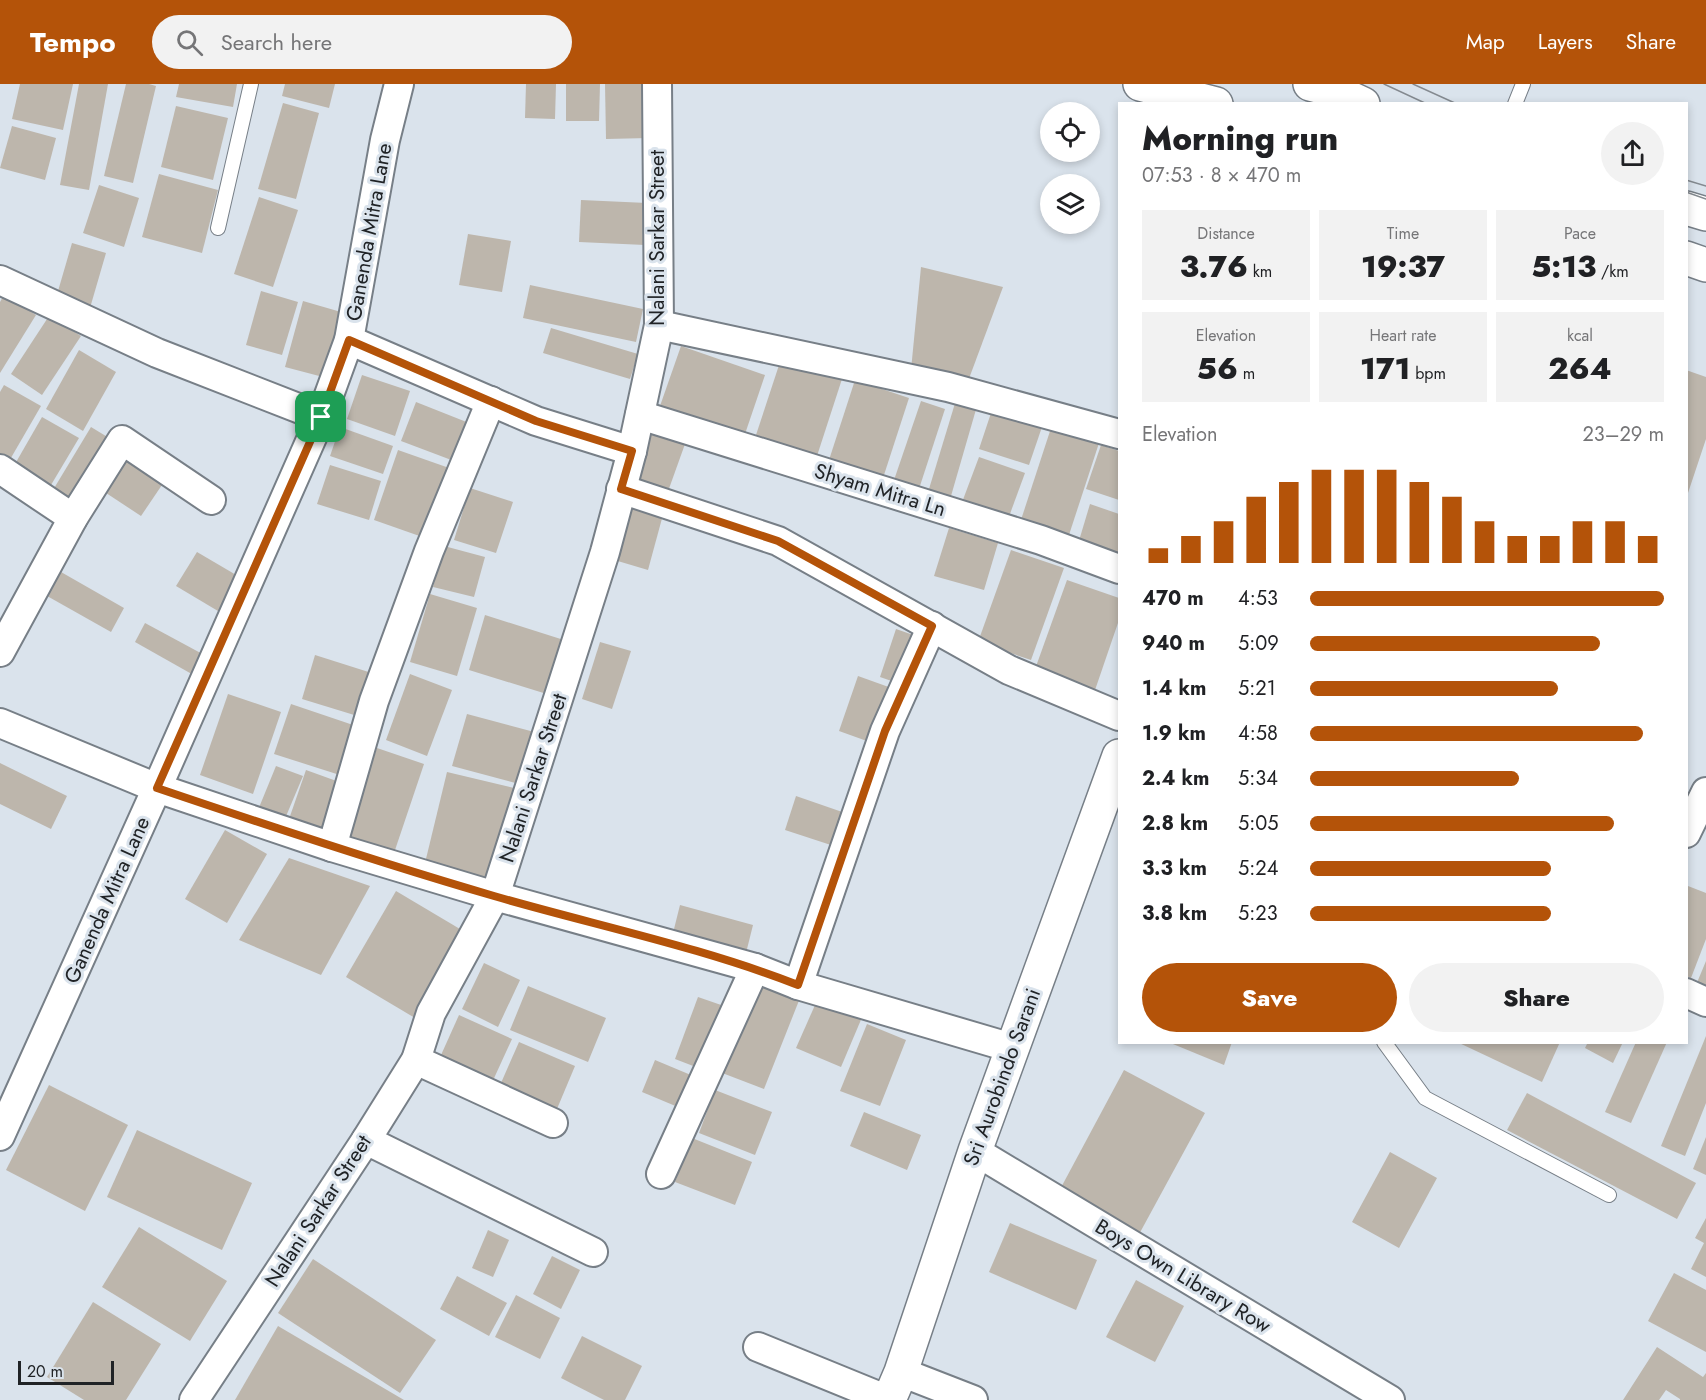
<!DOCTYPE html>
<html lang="en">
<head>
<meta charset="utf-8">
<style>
  :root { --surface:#fff; --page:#f2f2f2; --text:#202124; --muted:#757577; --accent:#b45309 }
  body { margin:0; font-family:Jost,sans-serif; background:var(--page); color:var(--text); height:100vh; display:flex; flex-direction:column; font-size:22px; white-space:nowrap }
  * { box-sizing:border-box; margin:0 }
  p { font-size:20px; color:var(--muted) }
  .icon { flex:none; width:33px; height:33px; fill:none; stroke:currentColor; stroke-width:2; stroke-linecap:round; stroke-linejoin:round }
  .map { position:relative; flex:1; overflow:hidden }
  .panel { position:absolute; left:1118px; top:18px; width:570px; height:942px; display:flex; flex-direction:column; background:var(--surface); border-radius:0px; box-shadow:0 3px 9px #0003 }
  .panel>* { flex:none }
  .buttons { position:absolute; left:1040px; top:18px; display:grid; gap:12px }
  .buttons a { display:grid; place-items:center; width:60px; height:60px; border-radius:50%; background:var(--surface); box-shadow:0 3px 9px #0003; font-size:30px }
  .scale { position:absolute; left:18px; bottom:15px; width:96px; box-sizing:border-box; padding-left:6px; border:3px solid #202326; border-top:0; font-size:16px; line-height:21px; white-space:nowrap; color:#202326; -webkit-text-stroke:4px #dae3ec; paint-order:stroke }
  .pin { position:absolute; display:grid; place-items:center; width:51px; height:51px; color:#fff; margin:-26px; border-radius:12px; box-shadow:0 3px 9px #0006 }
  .round { display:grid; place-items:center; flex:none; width:63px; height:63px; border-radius:32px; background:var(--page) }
  .headline { display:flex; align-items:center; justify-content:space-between; height:102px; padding:0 24px }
  h1 { font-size:33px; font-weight:800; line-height:45px }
  .figures { display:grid; grid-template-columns:repeat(3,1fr); gap:9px; height:102px; padding:6px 24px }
  .figures div { display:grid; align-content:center; border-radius:0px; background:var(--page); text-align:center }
  .figures b { font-size:30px; font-weight:800 }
  .figures small { font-size:16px; font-weight:400 }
  .figures p { font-size:16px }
  .chart { height:168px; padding:12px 24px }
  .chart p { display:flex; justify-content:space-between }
  .chart svg { width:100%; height:108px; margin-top:6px; stroke:var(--accent); stroke-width:6 }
  .button { display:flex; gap:12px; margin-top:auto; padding:12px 24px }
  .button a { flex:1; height:69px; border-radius:36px; background:var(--accent); color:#fff; font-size:24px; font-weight:800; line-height:69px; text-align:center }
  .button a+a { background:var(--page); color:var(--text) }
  ul { padding:0 24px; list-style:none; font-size:20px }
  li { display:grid; grid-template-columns:96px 72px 1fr; align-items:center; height:45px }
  li i { height:15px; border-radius:8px; background:var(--accent) }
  header { display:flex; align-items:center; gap:36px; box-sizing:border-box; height:84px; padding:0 30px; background:var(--accent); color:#fff }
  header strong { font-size:28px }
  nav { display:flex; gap:33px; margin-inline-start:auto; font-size:21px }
  .search { width:420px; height:54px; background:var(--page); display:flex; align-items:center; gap:15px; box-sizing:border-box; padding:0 21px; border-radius:33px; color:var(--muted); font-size:22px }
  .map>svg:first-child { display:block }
</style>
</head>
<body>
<header>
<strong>Tempo</strong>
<div class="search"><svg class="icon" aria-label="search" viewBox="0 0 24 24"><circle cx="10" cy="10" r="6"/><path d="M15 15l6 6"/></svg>Search here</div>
<nav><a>Map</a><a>Layers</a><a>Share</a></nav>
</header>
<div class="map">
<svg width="1706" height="1316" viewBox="0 0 1706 1316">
  <rect width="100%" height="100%" fill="#dae3ec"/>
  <!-- building -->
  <g fill="#bdb6ac">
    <polygon points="20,0 73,0 63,46 12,35"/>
    <polygon points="79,0 108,0 89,106 60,101"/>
    <polygon points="126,0 149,0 156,2 133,99 104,92"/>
    <polygon points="179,0 237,0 233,23 176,13"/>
    <polygon points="285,0 335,0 329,24 282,12"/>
    <polygon points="526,0 556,0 555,35 525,34"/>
    <polygon points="566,0 600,0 599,37 566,37"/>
    <polygon points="605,0 648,0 649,54 606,55"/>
    <polygon points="283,19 319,29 296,115 258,105"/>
    <polygon points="176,22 228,34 213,96 161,83"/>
    <polygon points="12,42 56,54 45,96 0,84"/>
    <polygon points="159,90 218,106 202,169 142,153"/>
    <polygon points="99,101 139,114 124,163 83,149"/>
    <polygon points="259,113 298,126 273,203 234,190"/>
    <polygon points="581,116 647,119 645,161 579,158"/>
    <polygon points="468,150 511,157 502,208 459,201"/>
    <polygon points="72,159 106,169 90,224 56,214"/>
    <polygon points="921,183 1003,203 967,300 911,286"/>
    <polygon points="530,201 643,225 636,258 523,234"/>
    <polygon points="261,207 298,218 282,271 246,261"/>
    <polygon points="4,211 36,231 0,289 0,218"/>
    <polygon points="303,217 341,228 323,293 285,283"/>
    <polygon points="49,232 81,252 42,311 11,290"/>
    <polygon points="551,244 638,270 630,295 543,269"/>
    <polygon points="681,262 765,291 745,350 660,322"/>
    <polygon points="79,266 116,288 83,347 46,325"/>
    <polygon points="781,275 842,295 816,375 755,354"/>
    <polygon points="1686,286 1706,293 1706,355 1686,415"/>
    <polygon points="362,291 410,307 395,352 347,335"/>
    <polygon points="855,296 909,314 883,394 829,376"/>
    <polygon points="4,301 41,322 8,379 0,375 0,308"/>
    <polygon points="956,316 977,322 951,412 929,405"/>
    <polygon points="921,317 945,325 918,408 893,399"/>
    <polygon points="416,318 469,339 454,377 401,357"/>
    <polygon points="993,323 1043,340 1029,381 979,365"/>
    <polygon points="42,333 79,354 51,401 15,380"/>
    <polygon points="1052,341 1100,356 1067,457 1019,442"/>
    <polygon points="91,343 114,357 77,419 53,406"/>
    <polygon points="340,343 393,362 383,390 330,372"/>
    <polygon points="652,348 685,360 666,413 633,401"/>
    <polygon points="1101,361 1119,367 1119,416 1086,405"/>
    <polygon points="122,366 166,395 141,432 97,403"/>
    <polygon points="398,366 452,385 428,455 374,436"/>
    <polygon points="979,373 1025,389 1007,438 961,421"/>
    <polygon points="330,381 381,397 369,436 317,420"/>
    <polygon points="470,404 513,418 496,469 454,456"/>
    <polygon points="627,417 664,427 648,486 611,475"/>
    <polygon points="1090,420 1119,430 1119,473 1078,460"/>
    <polygon points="949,444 998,459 984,506 934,492"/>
    <polygon points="444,462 485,473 474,513 433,503"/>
    <polygon points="1011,466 1064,484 1031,576 978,558"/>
    <polygon points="197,468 243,495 223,530 176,502"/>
    <polygon points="54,484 124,524 111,548 40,508"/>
    <polygon points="1067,496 1119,514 1119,536 1094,609 1034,588"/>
    <polygon points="430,510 477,524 457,592 410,578"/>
    <polygon points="485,531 567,557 550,611 469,586"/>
    <polygon points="145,539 208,573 197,593 135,558"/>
    <polygon points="896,545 919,553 903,601 880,593"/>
    <polygon points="600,558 631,567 612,625 582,615"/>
    <polygon points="315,571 378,591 364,634 302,615"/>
    <polygon points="410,590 452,606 427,672 386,656"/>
    <polygon points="858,592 897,606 878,661 839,647"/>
    <polygon points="228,610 281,628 253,710 200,691"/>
    <polygon points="291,620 362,644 346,693 274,670"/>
    <polygon points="467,630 538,649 523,701 452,682"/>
    <polygon points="377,664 424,680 393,772 346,756"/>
    <polygon points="0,679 67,712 51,745 0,720"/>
    <polygon points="276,682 303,692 284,737 258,726"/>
    <polygon points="306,686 342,699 326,751 288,738"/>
    <polygon points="447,688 518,705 496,796 425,779"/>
    <polygon points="796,712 848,730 837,763 785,746"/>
    <polygon points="225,746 267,770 227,839 185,815"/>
    <polygon points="289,774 370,802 321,891 239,856"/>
    <polygon points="1688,802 1706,809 1706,855 1691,894 1686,892 1686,806"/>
    <polygon points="396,807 465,848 415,934 346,893"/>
    <polygon points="680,821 753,841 746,869 673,849"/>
    <polygon points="1706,877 1706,905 1696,901"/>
    <polygon points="484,879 520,896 498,943 462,925"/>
    <polygon points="753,896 800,914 764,1005 717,987"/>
    <polygon points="528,902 606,934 588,978 510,946"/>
    <polygon points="819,912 863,931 841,983 796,964"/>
    <polygon points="698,913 724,922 701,985 675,975"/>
    <polygon points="459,931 512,955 490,1003 437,980"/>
    <polygon points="867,940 906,956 880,1022 840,1007"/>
    <polygon points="1706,952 1706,1019 1685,1072 1661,1062"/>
    <polygon points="519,958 575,982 554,1032 497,1008"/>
    <polygon points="1168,958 1232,958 1224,981"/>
    <polygon points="1457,958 1560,958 1542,998"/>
    <polygon points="1588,958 1623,958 1613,979 1585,964"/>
    <polygon points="1636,958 1667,958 1631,1039 1605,1028"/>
    <polygon points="655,976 698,994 685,1026 642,1008"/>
    <polygon points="1124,986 1205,1029 1137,1154 1057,1111"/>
    <polygon points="49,1001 128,1041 85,1127 6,1086"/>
    <polygon points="715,1006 772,1028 755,1071 699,1049"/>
    <polygon points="1527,1009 1696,1099 1677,1135 1507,1046"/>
    <polygon points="864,1028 921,1051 907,1086 850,1062"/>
    <polygon points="137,1046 252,1099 222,1166 107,1113"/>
    <polygon points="1706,1053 1706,1091 1693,1085"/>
    <polygon points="692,1054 752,1078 735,1121 675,1098"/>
    <polygon points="1390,1068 1437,1094 1399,1164 1352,1138"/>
    <polygon points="1706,1134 1706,1193 1691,1185 1704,1159 1695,1154"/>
    <polygon points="1010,1139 1097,1176 1076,1226 989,1188"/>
    <polygon points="139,1143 227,1197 190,1257 102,1203"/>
    <polygon points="488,1146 509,1156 493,1193 472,1184"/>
    <polygon points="552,1172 580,1186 561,1225 533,1210"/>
    <polygon points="313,1175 436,1256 400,1309 278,1229"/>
    <polygon points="1674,1189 1706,1206 1706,1268 1648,1237"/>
    <polygon points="457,1192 507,1219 489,1252 440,1225"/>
    <polygon points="1136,1196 1184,1222 1155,1278 1106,1253"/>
    <polygon points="516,1211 560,1234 540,1275 495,1253"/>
    <polygon points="93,1218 161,1260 126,1316 84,1316 47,1293"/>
    <polygon points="278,1242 404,1316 235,1316"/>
    <polygon points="582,1252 642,1282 625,1316 604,1316 561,1294"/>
    <polygon points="1657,1263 1703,1293 1706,1289 1706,1316 1680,1316 1680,1315 1666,1306 1659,1316 1623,1316"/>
  </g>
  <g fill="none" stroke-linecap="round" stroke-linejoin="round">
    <defs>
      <g id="service">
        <polyline points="1515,20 1523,0"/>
        <polyline points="218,144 251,0"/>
        <polyline points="1384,958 1425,1014 1609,1111"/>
      </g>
      <g id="minor">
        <polyline points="0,196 157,269 321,333"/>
        <polyline points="659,241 948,303 1119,350"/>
        <polyline points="349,256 536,337 632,367"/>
        <polyline points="640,331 1041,456 1119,485"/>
        <polyline points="0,385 73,434"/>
        <polyline points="621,405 778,457 1009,586 1119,632"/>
        <polyline points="0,568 73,434 122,356 211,416"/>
        <polyline points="0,639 157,704 332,763 495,812 755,884 798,901 1012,964"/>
        <polyline points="1686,749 1706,708"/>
        <polyline points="332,763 374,617 429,467 491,317"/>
        <polyline points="798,901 885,647 932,542"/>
        <polyline points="1686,909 1706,918"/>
        <polyline points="416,976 553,1039"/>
        <polyline points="0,1052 157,704 321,333 349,256 385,56 399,0"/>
        <polyline points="366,1056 593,1168"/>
        <polyline points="975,1067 1390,1316"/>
        <polyline points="661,1090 755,884"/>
        <polyline points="758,1263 888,1316"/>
        <polyline points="901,1288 973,1316"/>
        <polyline points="194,1316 366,1056 416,976 431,929 495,812 605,468 632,367 659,241 657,0"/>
      </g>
      <polyline id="secondary" points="889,1316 901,1288 975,1067 1119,672"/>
      <g id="primary">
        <polyline points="1140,0 1216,20"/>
        <polyline points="1310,0 1333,6 1363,20"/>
        <polyline points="1686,124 1706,130"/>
        <polyline points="1686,174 1706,181"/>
      </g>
    </defs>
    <!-- service casing -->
    <use href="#service" stroke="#777f87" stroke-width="16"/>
    <!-- minor casing -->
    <use href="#minor" stroke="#777f87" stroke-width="32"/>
    <!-- secondary casing -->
    <use href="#secondary" stroke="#777f87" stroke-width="36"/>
    <!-- primary casing -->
    <use href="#primary" stroke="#777f87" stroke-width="36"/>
    <!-- service -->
    <use href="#service" stroke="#fff" stroke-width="14"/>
    <!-- minor -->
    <use href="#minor" stroke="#fff" stroke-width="28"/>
    <!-- secondary -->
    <use href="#secondary" stroke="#fff" stroke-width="33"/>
    <!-- primary -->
    <use href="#primary" stroke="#fff" stroke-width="33"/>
    <!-- tram -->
    <g stroke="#848a90" stroke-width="1.5">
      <polyline points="1384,0 1427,20"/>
      <polyline points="1413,0 1457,20"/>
      <polyline points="1686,96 1706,102"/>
      <polyline points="1686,108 1706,115"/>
    </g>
  </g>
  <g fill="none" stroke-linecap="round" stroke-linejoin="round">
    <defs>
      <path id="route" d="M349,256L536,337L632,367L621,405L778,457L932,542L885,647L798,901C701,863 594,841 494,812C380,779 269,742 157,704L321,333Z"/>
    </defs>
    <!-- route casing -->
    <use href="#route" stroke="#fff" stroke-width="12"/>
    <!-- route -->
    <use href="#route" stroke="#b45309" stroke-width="8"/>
  </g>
  <g text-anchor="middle" stroke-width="6" stroke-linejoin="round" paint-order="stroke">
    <!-- street labels -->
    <g font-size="21" fill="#202326" stroke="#dae3ec">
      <text transform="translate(369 148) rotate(-80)" y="7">Ganenda Mitra Lane</text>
      <text transform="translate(657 154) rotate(-90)" y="7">Nalani Sarkar Street</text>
      <text transform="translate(880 406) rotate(17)" y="7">Shyam Mitra Ln</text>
      <text transform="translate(533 694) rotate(-72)" y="7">Nalani Sarkar Street</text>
      <text transform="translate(107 816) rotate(-66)" y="7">Ganenda Mitra Lane</text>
      <text transform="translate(1002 993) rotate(-70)" y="7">Sri Aurobindo Sarani</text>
      <text transform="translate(318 1127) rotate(-57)" y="7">Nalani Sarkar Street</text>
      <text transform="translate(1183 1192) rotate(31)" y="7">Boys Own Library Row</text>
    </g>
  </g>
</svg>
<div class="buttons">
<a><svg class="icon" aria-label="locate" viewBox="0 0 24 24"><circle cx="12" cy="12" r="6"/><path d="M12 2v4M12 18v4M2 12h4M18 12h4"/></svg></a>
<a><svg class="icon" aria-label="layers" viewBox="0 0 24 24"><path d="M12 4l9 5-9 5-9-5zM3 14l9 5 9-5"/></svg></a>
</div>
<div class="scale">20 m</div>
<div class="pin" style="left:321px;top:333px;background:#1e9e55"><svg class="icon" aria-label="arrive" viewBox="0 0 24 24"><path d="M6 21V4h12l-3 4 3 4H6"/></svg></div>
<section class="panel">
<div class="headline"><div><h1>Morning run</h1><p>07:53 · 8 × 470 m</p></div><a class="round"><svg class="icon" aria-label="share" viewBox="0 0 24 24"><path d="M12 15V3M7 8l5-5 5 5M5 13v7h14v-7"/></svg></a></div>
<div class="figures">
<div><p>Distance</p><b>3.76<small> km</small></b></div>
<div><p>Time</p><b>19:37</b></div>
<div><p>Pace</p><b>5:13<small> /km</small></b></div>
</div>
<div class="figures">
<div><p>Elevation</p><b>56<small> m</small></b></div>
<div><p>Heart rate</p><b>171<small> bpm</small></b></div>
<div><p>kcal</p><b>264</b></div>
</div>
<div class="chart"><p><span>Elevation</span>23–29 m</p>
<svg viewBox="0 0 160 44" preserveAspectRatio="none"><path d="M5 44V38M15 44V33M25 44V27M35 44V17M45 44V11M55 44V6M65 44V6M75 44V6M85 44V11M95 44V17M105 44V27M115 44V33M125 44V33M135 44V27M145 44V27M155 44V33"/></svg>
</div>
<ul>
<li><b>470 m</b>4:53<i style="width:100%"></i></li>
<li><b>940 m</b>5:09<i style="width:82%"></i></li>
<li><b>1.4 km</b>5:21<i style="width:70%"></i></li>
<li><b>1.9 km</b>4:58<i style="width:94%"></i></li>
<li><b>2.4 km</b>5:34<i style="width:59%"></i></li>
<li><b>2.8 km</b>5:05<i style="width:86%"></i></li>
<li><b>3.3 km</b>5:24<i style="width:68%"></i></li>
<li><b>3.8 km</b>5:23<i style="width:68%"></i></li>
</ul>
<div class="button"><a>Save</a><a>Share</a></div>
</section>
</div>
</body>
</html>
